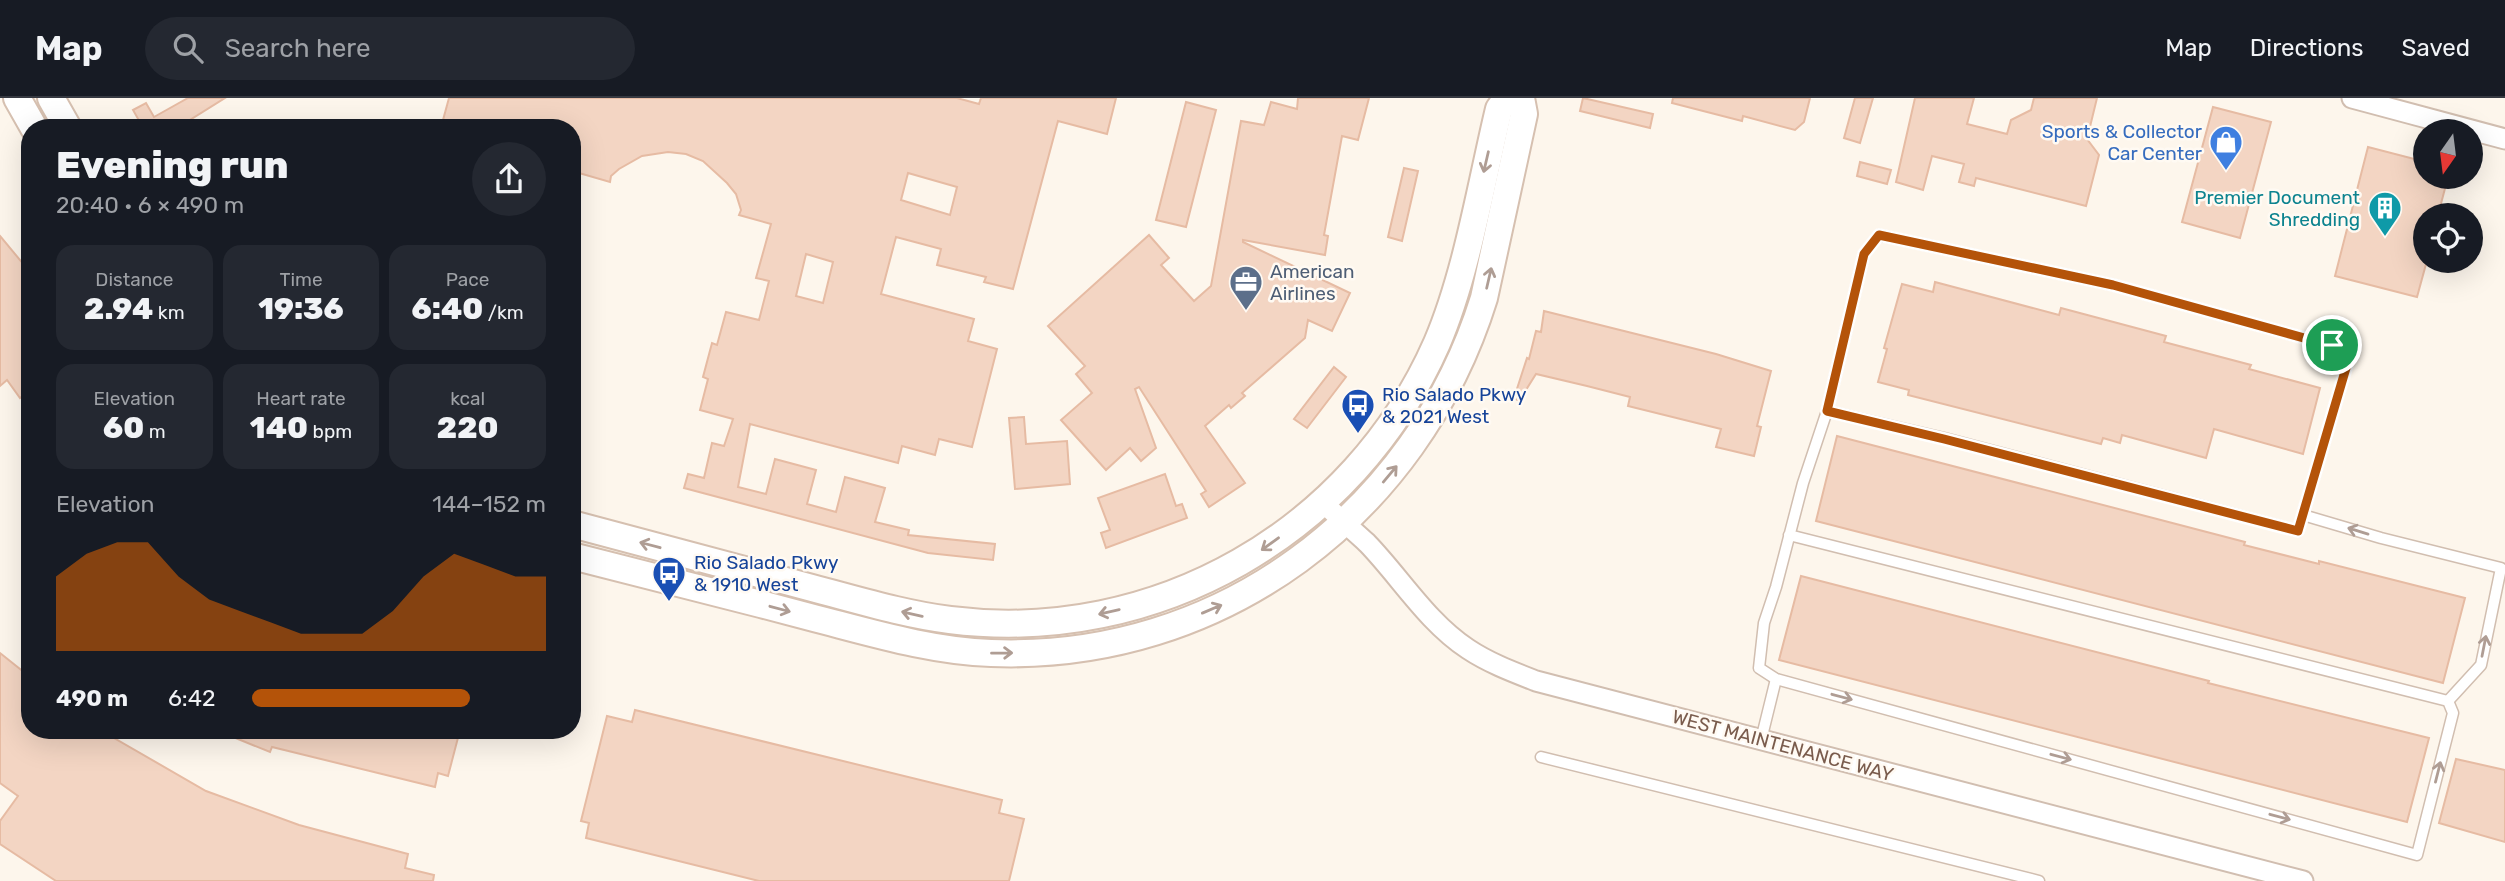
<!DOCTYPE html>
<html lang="en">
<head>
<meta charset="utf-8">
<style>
  :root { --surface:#171b24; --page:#242831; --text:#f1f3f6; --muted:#9ea1a6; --line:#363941; --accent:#b45309 }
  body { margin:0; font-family:Rubik,sans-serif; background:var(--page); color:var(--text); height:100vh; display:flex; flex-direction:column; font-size:26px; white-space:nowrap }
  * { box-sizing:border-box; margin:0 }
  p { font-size:23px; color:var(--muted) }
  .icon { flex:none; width:38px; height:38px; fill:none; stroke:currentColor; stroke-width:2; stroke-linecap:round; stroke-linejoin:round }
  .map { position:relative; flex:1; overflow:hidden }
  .sheet { position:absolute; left:21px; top:21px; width:560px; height:620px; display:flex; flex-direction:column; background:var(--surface); border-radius:28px; box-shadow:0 7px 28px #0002 }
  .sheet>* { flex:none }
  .needle { width:46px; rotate:194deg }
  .buttons { position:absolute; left:2413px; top:21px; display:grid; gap:14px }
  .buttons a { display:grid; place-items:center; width:70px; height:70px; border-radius:50%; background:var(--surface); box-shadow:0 7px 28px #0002; font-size:35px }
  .pin { position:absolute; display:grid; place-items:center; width:60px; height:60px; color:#fff; margin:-30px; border:4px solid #fff; border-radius:50%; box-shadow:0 2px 7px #0007 }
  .round { display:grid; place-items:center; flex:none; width:74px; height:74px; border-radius:37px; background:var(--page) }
  .headline { display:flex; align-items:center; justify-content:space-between; height:119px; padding:0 35px }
  h1 { font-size:38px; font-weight:800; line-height:52px }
  .figures { display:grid; grid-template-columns:repeat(3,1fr); gap:10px; height:119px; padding:7px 35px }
  .figures div { display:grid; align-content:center; border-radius:18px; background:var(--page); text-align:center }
  .figures b { font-size:30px; font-weight:800 }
  .figures small { font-size:19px; font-weight:400 }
  .figures p { font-size:19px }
  .chart { height:196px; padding:14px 35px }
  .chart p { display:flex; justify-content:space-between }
  .chart svg { width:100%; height:126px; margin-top:7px; fill:var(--accent); opacity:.7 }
  ul { padding:0 35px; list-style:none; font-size:23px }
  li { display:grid; grid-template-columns:112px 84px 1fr; align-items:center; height:52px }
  li i { height:18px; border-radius:9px; background:var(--accent) }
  header { display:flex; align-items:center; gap:42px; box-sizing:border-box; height:98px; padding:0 35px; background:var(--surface); border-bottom:2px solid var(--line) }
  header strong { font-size:33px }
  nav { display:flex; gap:38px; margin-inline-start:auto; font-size:24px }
  .search { width:490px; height:63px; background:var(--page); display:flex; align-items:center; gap:18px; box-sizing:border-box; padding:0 24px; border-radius:38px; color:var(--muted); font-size:26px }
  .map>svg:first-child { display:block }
</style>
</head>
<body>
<header>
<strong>Map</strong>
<div class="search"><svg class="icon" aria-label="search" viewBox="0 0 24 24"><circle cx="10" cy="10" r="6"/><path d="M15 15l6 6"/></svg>Search here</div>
<nav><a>Map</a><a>Directions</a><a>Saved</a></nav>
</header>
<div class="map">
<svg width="2505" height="783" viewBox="0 0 2505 783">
  <rect width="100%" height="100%" fill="#fdf6ec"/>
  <!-- building -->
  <g fill="#f3d5c3" stroke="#e6bba3" stroke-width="2" fill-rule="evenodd">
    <polygon points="188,0 225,0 177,30 133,30 141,26 133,12 146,5 154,19"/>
    <path d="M449,0H957L979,6L981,0H1116L1107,36L1058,23L1013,191L984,184L986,179L937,167L941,151L896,139L881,196L974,221L968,243L997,251L972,349L939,341L935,357L902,348L898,365L750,326L738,389L766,396L775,361L816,372L807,406L836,414L845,379L885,390L875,424L909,432L908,437L995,446L993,462L928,455L684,390L688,376L704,380L712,345L724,348L733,321L700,312L708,281L703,279L712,245L717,247L726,214L759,222L769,183L756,180L771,126L739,117L741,112L736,96L727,85L703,63L686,56L668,54L642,58L619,71L611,78L610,84L572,73V30H476L443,22ZM908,75L957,89L950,117L901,102ZM806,156L833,164L823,205L796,198Z"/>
    <polygon points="1298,0 1369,0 1358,42 1342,38 1324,137 1328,138 1325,157 1243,142 1243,144 1350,195 1332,233 1308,222 1305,240 1242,295 1245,298 1231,310 1229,307 1205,328 1245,385 1209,409 1201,396 1206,393 1139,289 1135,291 1156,350 1141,363 1130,350 1106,372 1061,322 1092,295 1076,276 1085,268 1048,228 1149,137 1169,160 1161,167 1194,203 1211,188 1241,23 1264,27 1271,4 1297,11"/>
    <polygon points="1583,0 1653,16 1650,30 1580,13"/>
    <polygon points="1673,0 1810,0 1804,24 1795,32 1743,18 1742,23 1672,5"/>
    <polygon points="1855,0 1873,0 1860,45 1844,40"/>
    <polygon points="1915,0 1974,0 1967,26 2007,36 2011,22 2031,12 2034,0 2097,0 2087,41 2099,57 2086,108 1976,80 1974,88 1959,84 1964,66 1932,58 1923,92 1896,84"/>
    <polygon points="1186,4 1216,12 1186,129 1156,122"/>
    <polygon points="2213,9 2271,24 2240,140 2182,124"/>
    <polygon points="2368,49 2426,64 2426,79 2448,79 2438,117 2426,117 2426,166 2417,199 2335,178"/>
    <polygon points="1860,64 1891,72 1887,86 1857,78"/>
    <polygon points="1404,70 1418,73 1402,143 1388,139"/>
    <polygon points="0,138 30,174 30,292 20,300 7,282 0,288"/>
    <polygon points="1935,184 2059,217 2061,210 2166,238 2164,244 2251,267 2249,271 2320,290 2303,356 2214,331 2206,360 2122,337 2120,345 2103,340 2101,346 1908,297 1909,292 1878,284 1887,251 1884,250 1902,186 1933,194"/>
    <polygon points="1544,213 1716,256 1771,273 1757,328 1761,329 1754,358 1716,349 1721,331 1628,308 1630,299 1587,288 1536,276 1519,303 1514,300 1527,260 1529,261 1536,233 1541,234"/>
    <polygon points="1334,269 1346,279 1307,330 1294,321"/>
    <polygon points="1024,319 1026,346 1067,343 1070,386 1015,391 1009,320"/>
    <polygon points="1837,338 2157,421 2245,444 2244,447 2319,466 2319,463 2465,500 2443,585 1816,423"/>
    <polygon points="1165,376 1176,408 1182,406 1187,420 1106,450 1101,435 1110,432 1098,400"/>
    <polygon points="1801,478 2209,583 2208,585 2429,640 2407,724 1779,562"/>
    <polygon points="0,555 30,579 30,632 100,632 206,693 299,727 408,756 405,770 434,777 433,783 56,783 0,746 0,723 18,698 0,685"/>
    <polygon points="635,612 1002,702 999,715 1024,721 1009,783 759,783 586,740 589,725 581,723 607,618 632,624"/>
    <polygon points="216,632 460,632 448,678 438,675 435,689 272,649 270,654"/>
    <polygon points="2456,661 2505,672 2505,744 2439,725"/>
  </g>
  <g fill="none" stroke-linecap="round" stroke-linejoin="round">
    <defs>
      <g id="service">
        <polyline points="2303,417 2381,440 2501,470 2481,567 2448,603"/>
        <polyline points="1789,437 2448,603 2453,615 2417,757 1776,581 1759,570 1764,525 1776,489 1803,385 1827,313 1864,156 1879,137 2113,187 2351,253 2298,433 1944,340 1827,313"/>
        <polyline points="1761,642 1776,581"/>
        <polyline points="1541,659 2039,783"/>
      </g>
      <g id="minor">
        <polyline points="2352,0 2505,41"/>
        <path d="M1323,404C1337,419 1352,431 1367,445C1400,479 1427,524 1468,551C1489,565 1513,574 1536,583L2303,783"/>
      </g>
      <g id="secondary">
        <polyline points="17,0 34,30"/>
        <polyline points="51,0 68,30"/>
        <path d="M572,426C652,447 732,469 812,490C858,502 903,516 950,522C1156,548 1354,434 1437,245C1467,175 1481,86 1499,11L1507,0"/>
        <path d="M572,458C652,478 731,498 810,519C869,534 930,553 991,555C1220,564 1417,416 1484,200L1524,16L1521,0"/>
      </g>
    </defs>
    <!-- service casing -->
    <use href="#service" stroke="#d1beb0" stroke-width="13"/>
    <!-- minor casing -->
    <use href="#minor" stroke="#d1beb0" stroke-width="23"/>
    <!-- secondary casing -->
    <use href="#secondary" stroke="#d6c0b0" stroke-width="30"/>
    <!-- service -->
    <use href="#service" stroke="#fff" stroke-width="10"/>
    <!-- minor -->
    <use href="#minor" stroke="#fff" stroke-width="19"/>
    <!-- secondary -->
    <use href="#secondary" stroke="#fff" stroke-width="26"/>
  </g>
  <!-- one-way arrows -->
  <defs><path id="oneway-shaft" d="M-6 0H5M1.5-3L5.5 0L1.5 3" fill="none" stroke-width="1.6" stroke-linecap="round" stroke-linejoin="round" transform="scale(1.75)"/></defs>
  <g stroke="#af9d94">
    <use href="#oneway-shaft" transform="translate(1486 64) rotate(103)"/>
    <use href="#oneway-shaft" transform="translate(1489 180) rotate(-77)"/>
    <use href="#oneway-shaft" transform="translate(1390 376) rotate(-50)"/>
    <use href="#oneway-shaft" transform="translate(2358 433) rotate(-163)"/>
    <use href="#oneway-shaft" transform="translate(1270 446) rotate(144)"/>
    <use href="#oneway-shaft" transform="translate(650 447) rotate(-165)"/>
    <use href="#oneway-shaft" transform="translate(780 511) rotate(15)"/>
    <use href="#oneway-shaft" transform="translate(1212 511) rotate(-23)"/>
    <use href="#oneway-shaft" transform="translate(1109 514) rotate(167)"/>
    <use href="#oneway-shaft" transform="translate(912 516) rotate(-167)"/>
    <use href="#oneway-shaft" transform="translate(2484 548) rotate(-79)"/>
    <use href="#oneway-shaft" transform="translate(1002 555) rotate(-1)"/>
    <use href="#oneway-shaft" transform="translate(1842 599) rotate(15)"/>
    <use href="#oneway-shaft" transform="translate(2061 659) rotate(15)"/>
    <use href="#oneway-shaft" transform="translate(2438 674) rotate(-76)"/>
    <use href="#oneway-shaft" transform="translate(2280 719) rotate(15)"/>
  </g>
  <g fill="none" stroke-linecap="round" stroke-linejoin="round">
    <defs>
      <polygon id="route" points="1879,137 2113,187 2351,253 2298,433 1944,341 1827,313 1864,156"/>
    </defs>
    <!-- route casing -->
    <use href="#route" stroke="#fff" stroke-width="14"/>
    <!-- route -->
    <use href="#route" stroke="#b45309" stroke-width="9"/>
  </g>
  <!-- icons -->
  <defs>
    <symbol id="shop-pin" viewBox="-11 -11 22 30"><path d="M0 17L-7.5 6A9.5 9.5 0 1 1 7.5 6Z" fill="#3f7fe0" stroke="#fffaf3"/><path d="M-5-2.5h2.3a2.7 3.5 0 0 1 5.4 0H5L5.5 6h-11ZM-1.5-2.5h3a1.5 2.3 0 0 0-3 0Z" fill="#fff"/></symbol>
    <symbol id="building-pin" viewBox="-11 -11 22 30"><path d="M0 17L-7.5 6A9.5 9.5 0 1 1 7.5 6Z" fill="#0f9aa8" stroke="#fffaf3"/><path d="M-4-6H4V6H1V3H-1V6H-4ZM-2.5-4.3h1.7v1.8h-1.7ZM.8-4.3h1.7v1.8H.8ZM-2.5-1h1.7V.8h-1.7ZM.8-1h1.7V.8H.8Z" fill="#fff"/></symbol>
    <symbol id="office-pin" viewBox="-11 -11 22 30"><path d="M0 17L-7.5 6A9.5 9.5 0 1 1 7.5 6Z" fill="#5c6f8a" stroke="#fffaf3"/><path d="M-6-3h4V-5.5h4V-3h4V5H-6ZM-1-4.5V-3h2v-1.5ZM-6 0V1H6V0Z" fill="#fff"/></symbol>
    <symbol id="bus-pin" viewBox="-11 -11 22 30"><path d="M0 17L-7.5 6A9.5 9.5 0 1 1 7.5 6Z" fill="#1a4fb4" stroke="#fffaf3"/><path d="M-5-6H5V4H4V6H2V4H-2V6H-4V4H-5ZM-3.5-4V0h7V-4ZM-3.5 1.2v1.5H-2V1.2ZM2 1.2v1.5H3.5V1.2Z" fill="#fff"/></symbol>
  </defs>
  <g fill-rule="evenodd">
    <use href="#shop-pin" x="2207" y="25" width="38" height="52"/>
    <use href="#building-pin" x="2366" y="91" width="38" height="52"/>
    <use href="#office-pin" x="1227" y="165" width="38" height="52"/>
    <use href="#bus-pin" x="1339" y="288" width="38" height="52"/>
    <use href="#bus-pin" x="650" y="456" width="38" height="52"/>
  </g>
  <g text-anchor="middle" stroke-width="5" stroke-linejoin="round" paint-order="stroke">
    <!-- shop labels -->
    <g font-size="19" fill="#366cbe" stroke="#fffaf3" text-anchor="end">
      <text x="2202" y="40">Sports &amp; Collector<tspan x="2202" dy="22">Car Center</tspan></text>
    </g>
    <!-- culture labels -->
    <g font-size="19" fill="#0d838f" stroke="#fffaf3" text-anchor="end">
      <text x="2360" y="106">Premier Document<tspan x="2360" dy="22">Shredding</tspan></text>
    </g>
    <!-- service labels -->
    <g font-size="19" fill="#4e5e75" stroke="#fffaf3" text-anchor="start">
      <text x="1270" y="180">American<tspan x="1270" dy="22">Airlines</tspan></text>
    </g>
    <!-- transit labels -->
    <g font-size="19" fill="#164399" stroke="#fffaf3" text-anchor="start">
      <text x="1382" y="303">Rio Salado Pkwy<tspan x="1382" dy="22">&amp; 2021 West</tspan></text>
      <text x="694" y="471">Rio Salado Pkwy<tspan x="694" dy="22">&amp; 1910 West</tspan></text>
    </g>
    <!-- street labels -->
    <g font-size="19" fill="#7a5c4d" stroke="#fffaf3">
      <text transform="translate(1783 647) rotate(15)" y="7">WEST MAINTENANCE WAY</text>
    </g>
  </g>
</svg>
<div class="buttons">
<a><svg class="needle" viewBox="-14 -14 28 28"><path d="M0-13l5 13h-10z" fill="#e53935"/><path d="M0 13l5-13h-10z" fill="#9ea1a6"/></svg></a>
<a><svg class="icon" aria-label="locate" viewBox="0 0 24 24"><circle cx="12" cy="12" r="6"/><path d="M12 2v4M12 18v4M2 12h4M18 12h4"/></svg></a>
</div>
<div class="pin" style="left:2332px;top:247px;background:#1e9e55"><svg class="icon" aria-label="arrive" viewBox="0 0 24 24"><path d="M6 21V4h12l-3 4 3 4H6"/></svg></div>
<section class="sheet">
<div class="headline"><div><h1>Evening run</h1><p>20:40 · 6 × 490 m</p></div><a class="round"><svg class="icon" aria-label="share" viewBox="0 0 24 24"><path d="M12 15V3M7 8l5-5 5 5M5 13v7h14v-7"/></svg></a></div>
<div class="figures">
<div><p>Distance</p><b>2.94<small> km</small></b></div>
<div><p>Time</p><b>19:36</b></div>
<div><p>Pace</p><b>6:40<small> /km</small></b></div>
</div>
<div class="figures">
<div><p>Elevation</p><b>60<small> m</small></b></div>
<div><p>Heart rate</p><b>140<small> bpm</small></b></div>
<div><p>kcal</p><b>220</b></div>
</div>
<div class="chart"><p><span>Elevation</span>144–152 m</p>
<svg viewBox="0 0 160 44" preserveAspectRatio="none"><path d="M0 44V18L10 10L20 6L30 6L40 18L50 26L60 30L70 34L80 38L90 38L100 38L110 30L120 18L130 10L140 14L150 18L160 18V44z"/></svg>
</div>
<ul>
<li><b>490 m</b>6:42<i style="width:74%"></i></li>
</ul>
</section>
</div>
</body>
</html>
